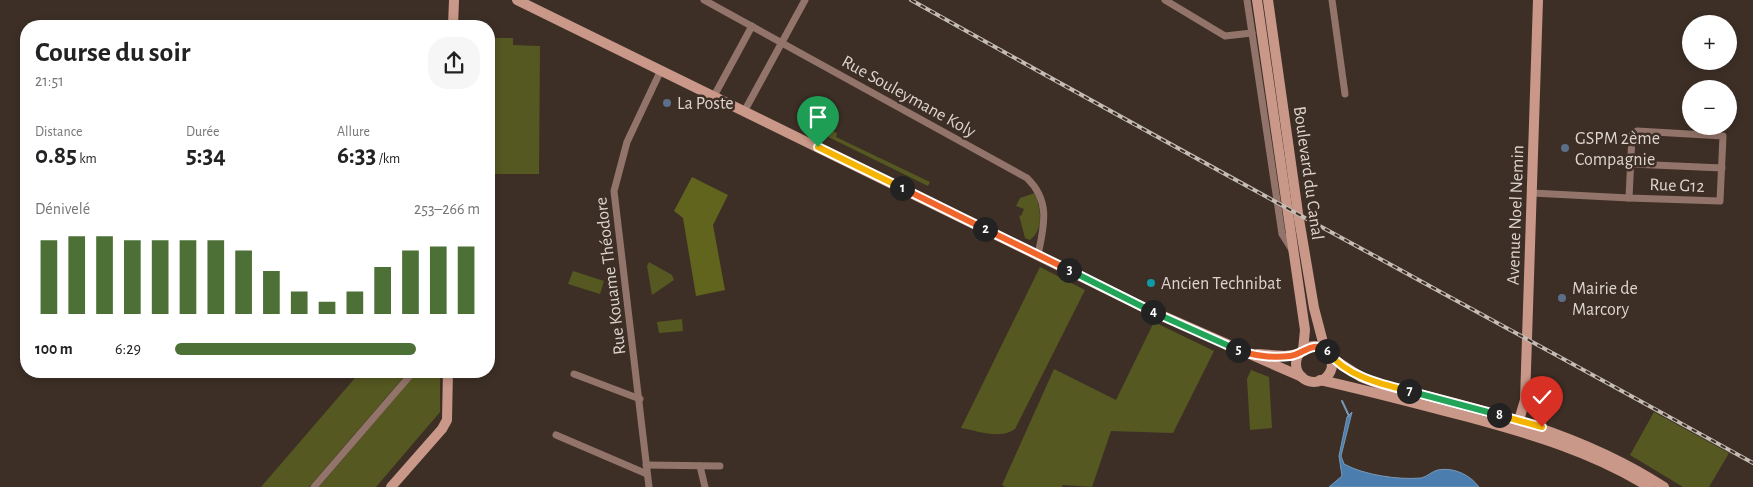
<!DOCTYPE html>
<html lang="fr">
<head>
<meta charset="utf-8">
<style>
  :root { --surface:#fff; --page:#f6f6f6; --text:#222; --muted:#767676; --accent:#4d7037 }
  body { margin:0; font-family:"Alegreya Sans",sans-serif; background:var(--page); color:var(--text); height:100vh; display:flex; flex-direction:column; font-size:19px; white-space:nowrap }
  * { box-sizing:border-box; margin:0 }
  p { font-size:16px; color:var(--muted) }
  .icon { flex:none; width:28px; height:28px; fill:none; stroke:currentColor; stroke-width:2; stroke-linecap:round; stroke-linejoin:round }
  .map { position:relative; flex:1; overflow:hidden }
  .details { position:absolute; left:20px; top:20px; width:475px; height:358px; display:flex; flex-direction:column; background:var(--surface); border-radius:20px; box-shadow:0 2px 8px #0003 }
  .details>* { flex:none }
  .buttons { position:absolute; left:1682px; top:15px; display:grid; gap:10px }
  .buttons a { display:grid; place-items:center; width:55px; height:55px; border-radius:50%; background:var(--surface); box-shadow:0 2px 8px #0003; font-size:25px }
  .pin { position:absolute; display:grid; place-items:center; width:42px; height:42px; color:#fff; margin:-51px -21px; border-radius:50% 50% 50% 0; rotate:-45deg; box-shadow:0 0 5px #0007 }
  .pin .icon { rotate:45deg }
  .km { position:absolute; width:25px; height:25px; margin:-12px; border-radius:50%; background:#222; color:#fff; font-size:14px; line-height:25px; text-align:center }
  .round { display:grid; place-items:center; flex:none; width:52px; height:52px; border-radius:20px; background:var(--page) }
  .headline { display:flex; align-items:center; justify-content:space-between; height:85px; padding:0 15px }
  h1 { font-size:28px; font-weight:700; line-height:38px }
  .figures { display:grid; grid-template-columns:repeat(3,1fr); gap:8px; height:85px; padding:5px 15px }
  .figures div { display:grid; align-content:center }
  .figures b { font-size:25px; font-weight:700 }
  .figures small { font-size:14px; font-weight:400 }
  .figures p { font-size:14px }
  .chart { height:140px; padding:10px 15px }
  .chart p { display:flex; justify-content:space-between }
  .chart svg { width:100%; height:90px; margin-top:5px; stroke:var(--accent); stroke-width:6 }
  ul { padding:0 15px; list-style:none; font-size:16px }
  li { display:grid; grid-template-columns:80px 60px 1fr; align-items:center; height:38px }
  li i { height:12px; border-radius:6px; background:var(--accent) }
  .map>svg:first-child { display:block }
</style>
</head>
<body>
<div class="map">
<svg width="1753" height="487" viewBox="0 0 1753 487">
  <rect width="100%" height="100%" fill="#3d2f26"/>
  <!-- green -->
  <g fill="#555821">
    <polygon points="489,38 513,38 513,45 540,46 539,174 489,174"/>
    <polygon points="817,124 837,133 836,137 930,182 928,186 814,130"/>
    <path d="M1035,193C1040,207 1045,229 1030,240L1025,238L1019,215L1021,216L1024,209L1016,206L1020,198Z"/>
    <polygon points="649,262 672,275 674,280 652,295 647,266"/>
    <path d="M1040,267L1085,290L1015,429C999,440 979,431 961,428Z"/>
    <polygon points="573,271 604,281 600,294 568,284"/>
    <polygon points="682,319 683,331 659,333 657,322"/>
    <polygon points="1154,322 1214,351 1173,433 1111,431 1092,487 1063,485 1062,487 1006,487 1002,485 1054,369 1116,400"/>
    <polygon points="1251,370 1269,377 1272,428 1250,430 1247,379"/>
    <polygon points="361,371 409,371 309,487 261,487"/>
    <polygon points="418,371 440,371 440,412 376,487 319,487"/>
    <polygon points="1654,412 1729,453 1709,487 1683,487 1630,455"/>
  </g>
  <!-- forest -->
  <polygon fill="#61641d" points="692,177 728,195 713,225 725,290 696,296 683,218 674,211"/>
  <!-- water -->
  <path fill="#4b7eae" stroke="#7798b8" d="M1352,412L1341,456L1344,464C1364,475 1398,480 1421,478C1427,477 1432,471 1438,470C1454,467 1470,475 1479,487H1329L1342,476L1339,456L1347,417Z"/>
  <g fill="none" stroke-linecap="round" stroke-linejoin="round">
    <!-- stream -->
    <polyline stroke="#7798b8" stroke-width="2" points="1342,401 1349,416"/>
    <!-- street -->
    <g stroke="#93746a" stroke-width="7">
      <path d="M704,0L1027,178C1051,201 1044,226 1038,255"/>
      <polyline points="1165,0 1225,36 1252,33"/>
      <polyline points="1247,0 1282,234 1292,250"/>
      <polyline points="1332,0 1345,94"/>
      <polyline points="714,96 752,26"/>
      <polyline points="745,110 805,0"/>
      <polygon points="1637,131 1723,136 1720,201 1629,198 1632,135"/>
      <polyline points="1631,164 1722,168"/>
      <polyline points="1532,193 1629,198"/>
      <polyline points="574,374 640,399"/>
      <polyline points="556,435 647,474"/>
      <polyline points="646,465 720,466"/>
      <polyline points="700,466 705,487"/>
      <polyline points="314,487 414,371"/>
      <polyline points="649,487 614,191 627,142 661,70"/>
    </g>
    <!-- secondary -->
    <g stroke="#c99889" stroke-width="10">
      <polyline points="517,0 1143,307 1302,377"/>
      <polyline points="1257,0 1305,330 1303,350"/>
      <polyline points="1268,0 1298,213 1314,308 1325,350"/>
      <polyline points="453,26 454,0"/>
      <circle cx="1314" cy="364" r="18"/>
      <polyline points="1258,354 1285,356 1299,354"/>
      <path d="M1330,357L1361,377L1382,385C1480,409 1578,431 1664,487"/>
      <path d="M1320,380C1370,391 1419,404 1468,417C1531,434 1593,452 1649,487"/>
      <polyline points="1516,430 1525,400 1538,0"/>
      <polyline points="391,487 442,429 447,420 448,371"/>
    </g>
    <defs>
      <path id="rail" d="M911,0C1190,157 1472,308 1753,463"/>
    </defs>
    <!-- rail casing -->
    <use href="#rail" stroke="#c5bcb5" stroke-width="4"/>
    <!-- rail -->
    <use href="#rail" stroke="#3d2f26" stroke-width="2" stroke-dasharray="5.5" stroke-linecap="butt"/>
  </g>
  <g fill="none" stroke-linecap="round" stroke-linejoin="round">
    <defs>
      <polyline id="split-1" points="818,147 902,188"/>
      <polyline id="split-2" points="902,188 985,229"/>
      <polyline id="split-3" points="985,229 1069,270"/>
      <polyline id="split-4" points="1069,270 1153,312"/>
      <polyline id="split-5" points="1153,312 1238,350"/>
      <path id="split-6" d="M1238,350C1253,356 1274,358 1290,356C1305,354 1311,340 1327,351"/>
      <path id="split-7" d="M1327,351C1346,376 1380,384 1409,391"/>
      <polyline id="split-8" points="1409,391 1499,415"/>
      <polyline id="split-9" points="1499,415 1542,427"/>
    </defs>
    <!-- split-1 casing -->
    <use href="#split-1" stroke="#fff" stroke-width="10"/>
    <!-- split-2 casing -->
    <use href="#split-2" stroke="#fff" stroke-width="10"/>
    <!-- split-3 casing -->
    <use href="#split-3" stroke="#fff" stroke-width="10"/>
    <!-- split-4 casing -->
    <use href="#split-4" stroke="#fff" stroke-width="10"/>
    <!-- split-5 casing -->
    <use href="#split-5" stroke="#fff" stroke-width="10"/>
    <!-- split-6 casing -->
    <use href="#split-6" stroke="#fff" stroke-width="10"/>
    <!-- split-7 casing -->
    <use href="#split-7" stroke="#fff" stroke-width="10"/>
    <!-- split-8 casing -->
    <use href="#split-8" stroke="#fff" stroke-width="10"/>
    <!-- split-9 casing -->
    <use href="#split-9" stroke="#fff" stroke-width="10"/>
    <!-- split-1 -->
    <use href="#split-1" stroke="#f5b400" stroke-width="6"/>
    <!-- split-2 -->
    <use href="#split-2" stroke="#f0652b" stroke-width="6"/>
    <!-- split-3 -->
    <use href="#split-3" stroke="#f0652b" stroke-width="6"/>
    <!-- split-4 -->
    <use href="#split-4" stroke="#22a559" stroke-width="6"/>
    <!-- split-5 -->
    <use href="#split-5" stroke="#22a559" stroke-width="6"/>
    <!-- split-6 -->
    <use href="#split-6" stroke="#f0652b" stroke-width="6"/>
    <!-- split-7 -->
    <use href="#split-7" stroke="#f5b400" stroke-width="6"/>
    <!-- split-8 -->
    <use href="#split-8" stroke="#22a559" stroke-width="6"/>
    <!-- split-9 -->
    <use href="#split-9" stroke="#f5b400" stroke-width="6"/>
  </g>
  <!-- markers -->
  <g fill="#5c6f8a" stroke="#3d2f26" stroke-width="2">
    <circle cx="667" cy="103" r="5"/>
    <circle cx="1565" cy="148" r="5"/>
    <circle cx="1562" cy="298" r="5"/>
  </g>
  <circle fill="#0f9aa8" stroke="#3d2f26" stroke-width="2" cx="1151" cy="283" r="5"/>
  <g text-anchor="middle" stroke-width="5" stroke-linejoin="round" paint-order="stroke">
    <!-- street labels -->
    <g font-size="18" fill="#ddd4ce" stroke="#3d2f26">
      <text transform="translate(909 96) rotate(29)" y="6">Rue Souleymane Koly</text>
      <text transform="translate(1309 173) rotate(82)" y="6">Boulevard du Canal</text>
      <text transform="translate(1677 185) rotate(2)" y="6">Rue G12</text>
      <text transform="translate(1515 215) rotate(-88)" y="6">Avenue Noel Nemin</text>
      <text transform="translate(610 276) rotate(-97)" y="6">Rue Kouame Théodore</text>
    </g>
    <!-- poi labels -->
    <g font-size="18" fill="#ddd4ce" stroke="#3d2f26" text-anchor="start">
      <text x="677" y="109">La Poste</text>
      <text x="1575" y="144">GSPM 2ème<tspan x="1575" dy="21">Compagnie</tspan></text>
      <text x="1161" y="289">Ancien Technibat</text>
      <text x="1572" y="294">Mairie de<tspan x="1572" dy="21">Marcory</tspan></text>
    </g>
  </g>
</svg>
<div class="buttons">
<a>+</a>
<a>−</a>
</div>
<div class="pin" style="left:818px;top:147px;background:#1e9e55"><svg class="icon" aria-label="arrive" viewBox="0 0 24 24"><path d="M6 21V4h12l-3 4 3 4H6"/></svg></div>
<div class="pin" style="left:1542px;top:427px;background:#d93025"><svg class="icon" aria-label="check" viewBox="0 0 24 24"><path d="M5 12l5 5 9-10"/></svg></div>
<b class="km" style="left:902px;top:188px">1</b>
<b class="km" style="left:985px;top:229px">2</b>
<b class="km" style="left:1069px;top:270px">3</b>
<b class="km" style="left:1153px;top:312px">4</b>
<b class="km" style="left:1238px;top:350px">5</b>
<b class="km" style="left:1327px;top:351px">6</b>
<b class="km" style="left:1409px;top:391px">7</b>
<b class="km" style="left:1499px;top:415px">8</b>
<section class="details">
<div class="headline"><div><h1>Course du soir</h1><p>21:51</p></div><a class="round"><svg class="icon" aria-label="share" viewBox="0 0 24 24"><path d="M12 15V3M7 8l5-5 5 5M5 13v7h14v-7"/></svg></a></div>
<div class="figures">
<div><p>Distance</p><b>0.85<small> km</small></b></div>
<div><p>Durée</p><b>5:34</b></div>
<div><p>Allure</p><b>6:33<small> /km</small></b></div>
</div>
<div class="chart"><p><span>Dénivelé</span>253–266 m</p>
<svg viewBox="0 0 160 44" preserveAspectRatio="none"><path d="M5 44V8M15 44V6M25 44V6M35 44V8M45 44V8M55 44V8M65 44V8M75 44V13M85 44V23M95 44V33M105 44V38M115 44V33M125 44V21M135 44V13M145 44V11M155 44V11"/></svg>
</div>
<ul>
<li><b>100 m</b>6:29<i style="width:79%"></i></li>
</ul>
</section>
</div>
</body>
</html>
